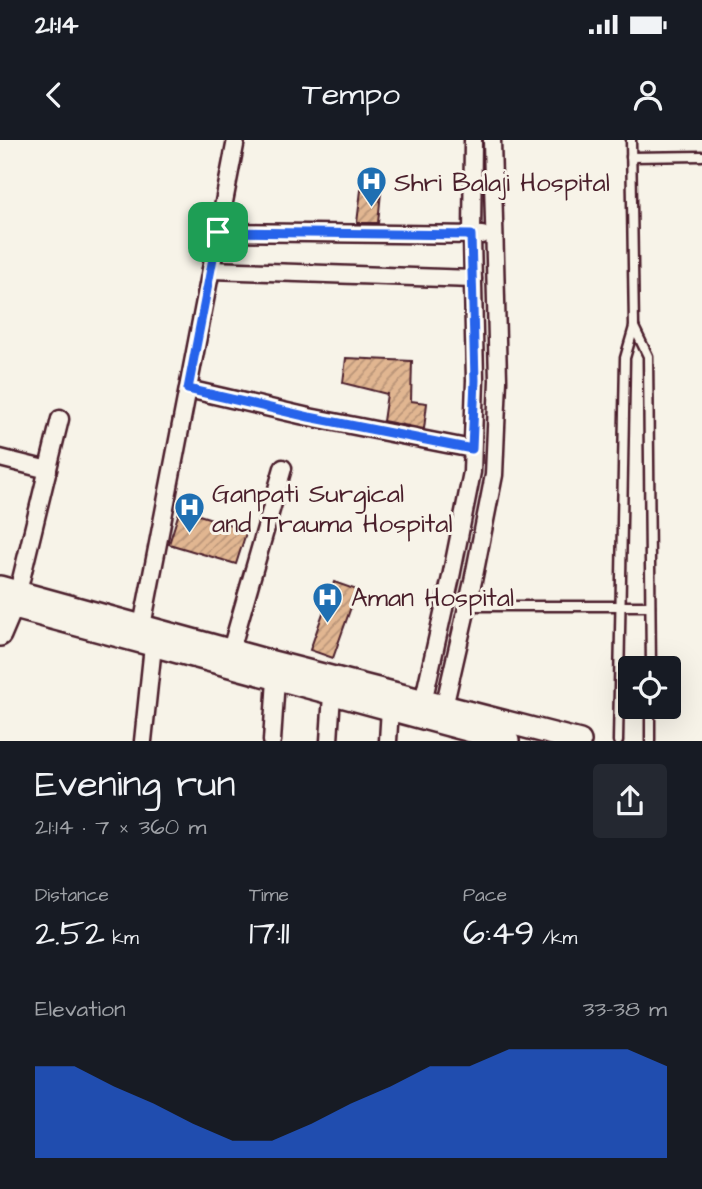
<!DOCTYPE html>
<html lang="en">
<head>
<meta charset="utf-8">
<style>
  :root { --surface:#171b24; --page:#242831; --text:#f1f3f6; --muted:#9ea1a6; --accent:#2563eb }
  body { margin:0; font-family:"Architects Daughter",sans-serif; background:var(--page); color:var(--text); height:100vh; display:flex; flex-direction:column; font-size:26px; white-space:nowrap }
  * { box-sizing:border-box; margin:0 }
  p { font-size:23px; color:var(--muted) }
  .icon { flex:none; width:38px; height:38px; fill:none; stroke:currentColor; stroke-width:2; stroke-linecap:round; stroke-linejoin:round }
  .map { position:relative; height:601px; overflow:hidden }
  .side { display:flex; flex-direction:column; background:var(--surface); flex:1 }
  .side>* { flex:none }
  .tools { position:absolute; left:618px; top:516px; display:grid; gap:14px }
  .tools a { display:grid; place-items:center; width:63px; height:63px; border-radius:7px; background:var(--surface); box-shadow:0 7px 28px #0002; font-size:35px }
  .pin { position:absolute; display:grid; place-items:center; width:60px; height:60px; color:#fff; margin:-30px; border-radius:14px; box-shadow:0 4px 10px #0006 }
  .round { display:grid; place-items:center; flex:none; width:74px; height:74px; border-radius:7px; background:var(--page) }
  .headline { display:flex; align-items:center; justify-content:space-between; height:119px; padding:0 35px }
  h1 { font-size:38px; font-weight:600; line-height:52px }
  .metrics { display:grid; grid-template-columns:repeat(3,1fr); gap:10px; height:119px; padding:7px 35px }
  .metrics div { display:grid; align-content:center }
  .metrics b { font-size:35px; font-weight:600 }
  .metrics small { font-size:19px; font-weight:400 }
  .metrics p { font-size:19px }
  .chart { height:196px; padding:14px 35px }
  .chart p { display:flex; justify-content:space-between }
  .chart svg { width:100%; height:126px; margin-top:7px; fill:var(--accent); opacity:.7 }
  .status { display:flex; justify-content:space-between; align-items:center; height:49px; padding:0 35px; background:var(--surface); direction:ltr }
  .status svg { height:19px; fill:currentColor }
  header { display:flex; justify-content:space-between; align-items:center; height:91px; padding:0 35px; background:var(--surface); font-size:32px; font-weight:600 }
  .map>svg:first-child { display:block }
</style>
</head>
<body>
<div class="status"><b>21:14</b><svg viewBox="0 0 49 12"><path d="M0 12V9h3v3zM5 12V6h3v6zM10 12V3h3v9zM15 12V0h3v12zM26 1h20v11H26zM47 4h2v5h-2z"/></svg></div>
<header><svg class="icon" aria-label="back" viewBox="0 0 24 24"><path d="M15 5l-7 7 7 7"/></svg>Tempo<svg class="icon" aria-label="person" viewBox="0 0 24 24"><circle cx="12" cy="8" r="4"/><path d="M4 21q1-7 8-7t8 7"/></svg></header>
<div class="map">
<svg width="702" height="601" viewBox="0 0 702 601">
  <defs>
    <pattern id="building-hatch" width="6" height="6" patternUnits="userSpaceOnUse" patternTransform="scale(1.75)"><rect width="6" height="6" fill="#e1b691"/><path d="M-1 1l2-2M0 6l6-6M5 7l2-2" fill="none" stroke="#b89377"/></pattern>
  </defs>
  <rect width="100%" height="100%" fill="#f7f3e8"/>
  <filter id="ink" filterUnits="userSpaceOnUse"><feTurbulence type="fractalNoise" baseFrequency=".0143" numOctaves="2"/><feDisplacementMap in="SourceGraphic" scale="14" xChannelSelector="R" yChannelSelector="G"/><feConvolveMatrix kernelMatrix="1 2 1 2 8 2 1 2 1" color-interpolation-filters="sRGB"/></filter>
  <g filter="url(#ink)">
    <!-- building -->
    <g fill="url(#building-hatch)" stroke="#4a1f2b" stroke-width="2">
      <polygon points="361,50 381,52 378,83 357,83"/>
      <polygon points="346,218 412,221 411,261 427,263 424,289 383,281 387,254 343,243"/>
      <polygon points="180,369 247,390 236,424 169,404"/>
      <polygon points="334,442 357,450 333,518 310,510"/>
    </g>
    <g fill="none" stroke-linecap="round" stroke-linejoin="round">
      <defs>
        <g id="service">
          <polyline points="631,17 702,16"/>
          <polyline points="634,187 648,216 651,528"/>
          <polyline points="468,466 650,466"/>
          <polyline points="618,601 625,218 634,187 631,0"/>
          <polyline points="650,601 650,567"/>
        </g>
        <g id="minor">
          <polyline points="218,92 482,95"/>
          <polyline points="211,130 473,139"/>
          <polyline points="188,249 309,277 472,309"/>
          <polyline points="0,318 48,330"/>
          <polyline points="18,452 60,279"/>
          <polyline points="142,486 236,0"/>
          <polyline points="231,510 283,328"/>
          <polyline points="421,571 451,437 472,332 475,240 472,95 473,0"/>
          <polyline points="442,576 473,441 494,335 498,240 492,0"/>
          <polyline points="143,601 153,506"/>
          <polyline points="272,601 276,539"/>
          <polyline points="329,601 332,554"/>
          <polyline points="388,601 390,568"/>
        </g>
        <g id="secondary">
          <polyline points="0,447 273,522 580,601"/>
          <polyline points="0,464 508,601"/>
          <polyline points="0,495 17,455"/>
        </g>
      </defs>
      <!-- service casing -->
      <use href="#service" stroke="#4a1f2b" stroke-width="13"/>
      <!-- minor casing -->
      <use href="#minor" stroke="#4a1f2b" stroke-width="21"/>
      <!-- secondary casing -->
      <use href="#secondary" stroke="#4a1f2b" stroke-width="26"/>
      <!-- service -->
      <use href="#service" stroke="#f7f3e8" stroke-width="8"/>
      <!-- minor -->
      <use href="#minor" stroke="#f7f3e8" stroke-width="16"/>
      <!-- secondary -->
      <use href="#secondary" stroke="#f7f3e8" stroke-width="21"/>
    </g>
  </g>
  <g fill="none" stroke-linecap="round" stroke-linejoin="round" filter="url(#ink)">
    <defs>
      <polygon id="route" points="218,92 471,95 475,240 472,309 309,277 188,249"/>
    </defs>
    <!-- route casing -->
    <use href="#route" stroke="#fff" stroke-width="14"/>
    <!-- route -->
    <use href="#route" stroke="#2563eb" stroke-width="9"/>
  </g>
  <!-- icons -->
  <defs>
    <symbol id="hospital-pin" viewBox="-11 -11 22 30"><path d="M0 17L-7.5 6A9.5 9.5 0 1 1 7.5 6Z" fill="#1f6fb2" stroke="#f7f3e8"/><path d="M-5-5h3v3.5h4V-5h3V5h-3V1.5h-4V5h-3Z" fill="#fff"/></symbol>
  </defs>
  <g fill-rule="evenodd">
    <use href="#hospital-pin" x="354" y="24" width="35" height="47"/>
    <use href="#hospital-pin" x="172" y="350" width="35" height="47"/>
    <use href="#hospital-pin" x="310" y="440" width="35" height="47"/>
  </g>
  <g text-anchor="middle" stroke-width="6" stroke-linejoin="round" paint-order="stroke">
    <!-- poi labels -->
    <g font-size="26" fill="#4a1f2b" stroke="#f7f3e8" text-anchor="start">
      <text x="394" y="51">Shri Balaji Hospital</text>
      <text x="212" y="362">Ganpati Surgical<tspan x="212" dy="30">and Trauma Hospital</tspan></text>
      <text x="351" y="466">Aman Hospital</text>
    </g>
  </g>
</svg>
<div class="tools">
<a><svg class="icon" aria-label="locate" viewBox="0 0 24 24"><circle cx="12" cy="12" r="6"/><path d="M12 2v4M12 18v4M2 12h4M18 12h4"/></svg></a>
</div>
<div class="pin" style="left:218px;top:92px;background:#1e9e55"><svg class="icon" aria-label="arrive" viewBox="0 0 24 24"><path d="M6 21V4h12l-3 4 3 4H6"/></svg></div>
</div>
<section class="side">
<div class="headline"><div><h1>Evening run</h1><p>21:14 · 7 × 360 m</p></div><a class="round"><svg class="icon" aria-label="share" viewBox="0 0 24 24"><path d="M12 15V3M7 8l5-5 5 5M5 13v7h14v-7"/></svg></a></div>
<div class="metrics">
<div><p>Distance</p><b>2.52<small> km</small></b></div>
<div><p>Time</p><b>17:11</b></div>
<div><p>Pace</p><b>6:49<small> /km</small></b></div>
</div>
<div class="chart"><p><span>Elevation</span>33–38 m</p>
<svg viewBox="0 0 160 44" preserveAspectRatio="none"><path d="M0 44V12L10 12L20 19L30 25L40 32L50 38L60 38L70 32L80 25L90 19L100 12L110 12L120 6L130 6L140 6L150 6L160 12V44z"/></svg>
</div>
</section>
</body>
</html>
